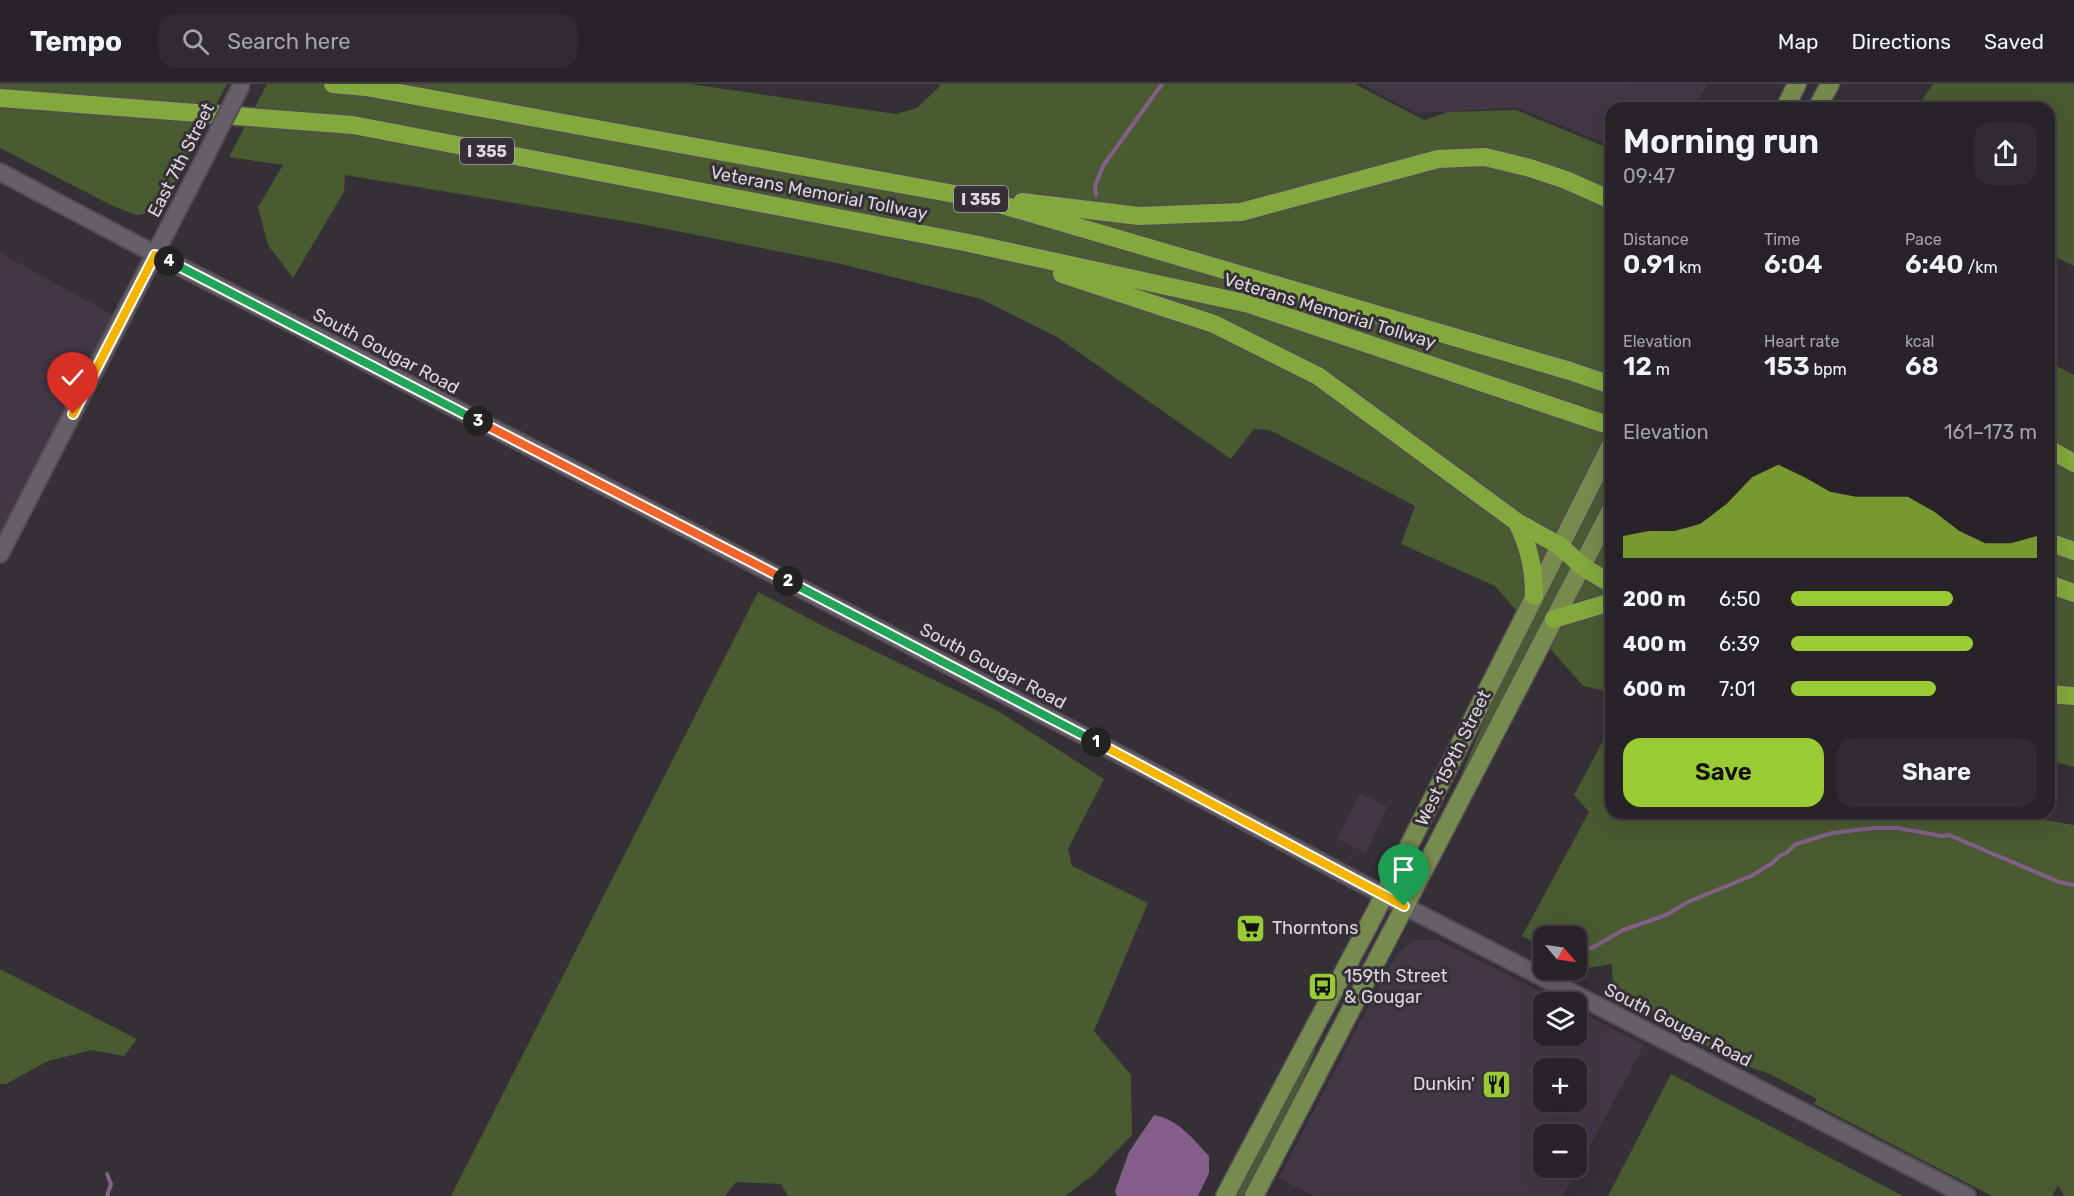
<!DOCTYPE html>
<html lang="en">
<head>
<meta charset="utf-8">
<style>
  :root { --surface:#282328; --page:#302b30; --text:#f1f3f6; --muted:#a5a4a8; --line:#444045; --accent:#9acb34 }
  body { margin:0; font-family:Rubik,sans-serif; background:var(--page); color:var(--text); height:100vh; display:flex; flex-direction:column; font-size:22px; white-space:nowrap }
  * { box-sizing:border-box; margin:0 }
  p { font-size:20px; color:var(--muted) }
  .icon { flex:none; width:33px; height:33px; fill:none; stroke:currentColor; stroke-width:2; stroke-linecap:round; stroke-linejoin:round }
  .map { position:relative; flex:1; overflow:hidden }
  .panel { position:absolute; left:1605px; top:18px; width:450px; height:717px; display:flex; flex-direction:column; background:var(--surface); border-radius:18px; box-shadow:0 6px 24px #0002,0 0 0 2px var(--line) }
  .panel>* { flex:none }
  .needle { width:39px; rotate:119deg }
  .fabs { position:absolute; left:1533px; top:842px; display:grid; gap:12px }
  .fabs a { display:grid; place-items:center; width:54px; height:54px; border-radius:12px; background:var(--surface); box-shadow:0 6px 24px #0002,0 0 0 2px var(--line); font-size:30px }
  .pin { position:absolute; display:grid; place-items:center; width:51px; height:51px; color:#fff; margin:-62px -26px; border-radius:50% 50% 50% 0; rotate:-45deg; box-shadow:0 0 6px #0007 }
  .pin .icon { rotate:45deg }
  .km { position:absolute; width:30px; height:30px; margin:-15px; border-radius:50%; background:#222; color:#fff; font-size:16px; line-height:30px; text-align:center }
  .round { display:grid; place-items:center; flex:none; width:63px; height:63px; border-radius:18px; background:var(--page) }
  .head { display:flex; align-items:center; justify-content:space-between; height:102px; padding:0 18px }
  h1 { font-size:33px; font-weight:600; line-height:45px }
  .figures { display:grid; grid-template-columns:repeat(3,1fr); gap:9px; height:102px; padding:6px 18px }
  .figures div { display:grid; align-content:center }
  .figures b { font-size:26px; font-weight:600 }
  .figures small { font-size:16px; font-weight:400 }
  .figures p { font-size:16px }
  .chart { height:168px; padding:12px 18px }
  .chart p { display:flex; justify-content:space-between }
  .chart svg { width:100%; height:108px; margin-top:6px; fill:var(--accent); opacity:.7 }
  .primary-button { display:flex; gap:12px; margin-top:auto; padding:12px 18px }
  .primary-button a { flex:1; height:69px; border-radius:18px; background:var(--accent); color:#111; font-size:24px; font-weight:600; line-height:69px; text-align:center }
  .primary-button a+a { background:var(--page); color:var(--text) }
  ul { padding:0 18px; list-style:none; font-size:20px }
  li { display:grid; grid-template-columns:96px 72px 1fr; align-items:center; height:45px }
  li i { height:15px; border-radius:8px; background:var(--accent) }
  header { display:flex; align-items:center; gap:36px; box-sizing:border-box; height:84px; padding:0 30px; background:var(--surface); border-bottom:2px solid var(--line) }
  header strong { font-size:28px }
  nav { display:flex; gap:33px; margin-inline-start:auto; font-size:21px }
  .search { width:420px; height:54px; background:var(--page); display:flex; align-items:center; gap:15px; box-sizing:border-box; padding:0 21px; border-radius:18px; color:var(--muted); font-size:22px }
  .map>svg:first-child { display:block }
</style>
</head>
<body>
<header>
<strong>Tempo</strong>
<div class="search"><svg class="icon" aria-label="search" viewBox="0 0 24 24"><circle cx="10" cy="10" r="6"/><path d="M15 15l6 6"/></svg>Search here</div>
<nav><a>Map</a><a>Directions</a><a>Saved</a></nav>
</header>
<div class="map">
<svg width="2074" height="1112" viewBox="0 0 2074 1112">
  <rect width="100%" height="100%" fill="#352f36"/>
  <!-- built -->
  <g fill="#423744" fill-rule="evenodd">
    <polygon points="1361,0 1707,0 1695,24 1611,24 1611,62 1518,24 1416,29"/>
    <polygon points="0,169 113,231 0,450"/>
    <polygon points="1360,709 1387,723 1366,769 1337,755"/>
    <path d="M1415,856H1438L1561,918H1544V951H1576L1577,926L1644,961L1563,1112H1315L1279,1094L1388,884L1402,865ZM1544,984H1576V1017H1544ZM1544,1050H1576V1083H1544Z"/>
  </g>
  <!-- green -->
  <g fill="#4a5a31">
    <polygon points="0,0 227,0 162,123 152,129 136,131 113,122 0,64"/>
    <polygon points="267,0 690,0 896,30 917,24 940,2 939,0 1355,0 1424,36 1448,28 1516,26 1611,65 1611,608 1583,602 1538,551 1463,690 1462,689 1506,584 1528,540 1495,502 1401,460 1415,422 1270,346 1254,345 1231,375 1057,253 981,215 837,179 641,140 345,91 344,108 293,194 268,161 258,123 283,81 229,73"/>
    <polygon points="1933,0 2074,0 2074,182 2049,170 2049,24 1916,24"/>
    <polygon points="2049,278 2074,291 2074,683 2049,676"/>
    <polygon points="758,508 827,544 998,627 1104,695 1068,765 1072,782 1148,819 1094,947 1131,991 1132,1051 1093,1091 1065,1112 788,1112 781,1100 736,1098 725,1112 451,1112"/>
    <polygon points="1611,642 1611,729 2027,729 2045,736 2074,741 2074,1112 2064,1112 2058,1101 2052,1112 1992,1112 1814,1020 1817,1015 1770,990 1732,977 1666,938 1613,902 1612,880 1575,886 1576,885 1576,852 1544,852 1543,863 1522,852 1589,728 1574,711"/>
    <polygon points="0,885 137,955 124,972 92,966 48,977 6,1000 0,1000"/>
    <polygon points="1312,964 1316,965 1286,1034 1245,1112 1233,1112"/>
    <polygon points="1671,990 1903,1112 1608,1112"/>
  </g>
  <!-- water -->
  <path fill="#835f89" d="M1154,1031C1178,1035 1193,1055 1209,1072V1089L1198,1112H1117L1115,1107L1129,1068Z"/>
  <g fill="none" stroke-linecap="round" stroke-linejoin="round">
    <!-- stream -->
    <g stroke="#835f89" stroke-width="4">
      <polyline points="1096,111 1095,102 1103,82 1162,0"/>
      <polyline points="1576,868 1592,864 1623,846 1666,831 1688,818 1751,792 1771,780 1781,771 1786,769 1796,760 1832,749 1874,744 1897,744 1942,752 1949,751 2059,798 2074,801"/>
      <polyline points="107,1090 111,1100 107,1112"/>
    </g>
    <defs>
      <g id="minor">
        <polyline points="0,88 155,170 322,255 1117,669 1404,822 1967,1112"/>
        <polyline points="0,470 201,81"/>
      </g>
      <g id="major">
        <polyline points="1785,24 1797,0"/>
        <polyline points="1817,24 1830,0"/>
        <polyline points="1225,1112 1374,831 1611,361"/>
        <polyline points="1254,1112 1611,426"/>
      </g>
      <g id="highway">
        <polyline points="333,0 366,3 982,115 1570,287 1611,301"/>
        <polyline points="0,14 353,41 969,159 1249,220 1611,342"/>
        <polyline points="1022,118 1139,132 1241,128 1438,75 1485,73 1530,84 1566,96 1611,116"/>
        <polyline points="1062,190 1214,240 1318,292 1517,438 1560,462 1582,482 1611,500"/>
        <polyline points="2049,365 2074,379"/>
        <path d="M1517,438C1529,463 1534,484 1534,512"/>
        <polyline points="2049,458 2074,467"/>
        <polyline points="2049,500 2074,509"/>
        <polyline points="1554,535 1611,518"/>
        <polyline points="2049,610 2074,612"/>
      </g>
    </defs>
    <!-- minor casing -->
    <use href="#minor" stroke="#534d53" stroke-width="20"/>
    <!-- major casing -->
    <use href="#major" stroke="#534d53" stroke-width="21"/>
    <!-- highway casing -->
    <use href="#highway" stroke="#534d53" stroke-width="21"/>
    <!-- minor -->
    <use href="#minor" stroke="#675f68" stroke-width="16"/>
    <!-- major -->
    <use href="#major" stroke="#778b4f" stroke-width="18"/>
    <!-- highway -->
    <use href="#highway" stroke="#82a83e" stroke-width="18"/>
    <defs>
      <polyline id="minor-bridge" points="201,81 242,0"/>
    </defs>
    <!-- minor-bridge casing -->
    <use href="#minor-bridge" stroke="#534d53" stroke-width="20" stroke-linecap="butt"/>
    <!-- minor-bridge -->
    <use href="#minor-bridge" stroke="#675f68" stroke-width="16"/>
  </g>
  <g fill="none" stroke-linecap="round" stroke-linejoin="round">
    <defs>
      <polyline id="split-1" points="1096,658 1404,822"/>
      <polyline id="split-2" points="788,497 1096,658"/>
      <polyline id="split-3" points="478,337 788,497"/>
      <polyline id="split-4" points="169,177 478,337"/>
      <polyline id="split-5" points="73,330 155,171 169,177"/>
    </defs>
    <!-- split-1 casing -->
    <use href="#split-1" stroke="#fff" stroke-width="12"/>
    <!-- split-2 casing -->
    <use href="#split-2" stroke="#fff" stroke-width="12"/>
    <!-- split-3 casing -->
    <use href="#split-3" stroke="#fff" stroke-width="12"/>
    <!-- split-4 casing -->
    <use href="#split-4" stroke="#fff" stroke-width="12"/>
    <!-- split-5 casing -->
    <use href="#split-5" stroke="#fff" stroke-width="12"/>
    <!-- split-1 -->
    <use href="#split-1" stroke="#f5b400" stroke-width="8"/>
    <!-- split-2 -->
    <use href="#split-2" stroke="#22a559" stroke-width="8"/>
    <!-- split-3 -->
    <use href="#split-3" stroke="#f0652b" stroke-width="8"/>
    <!-- split-4 -->
    <use href="#split-4" stroke="#22a559" stroke-width="8"/>
    <!-- split-5 -->
    <use href="#split-5" stroke="#f5b400" stroke-width="8"/>
  </g>
  <!-- icons -->
  <defs>
    <symbol id="supermarket-square" viewBox="-11 -11 22 22"><rect x="-9" y="-9" width="18" height="18" rx="4" fill="#9acb34" stroke="#352f36"/><path d="M-6-5.5h2.5l.6 2H6L4.5 2H-2.5L-4.4-4H-6ZM-1.5 3.2a1.3 1.3 0 1 0 .1 0ZM3 3.2a1.3 1.3 0 1 0 .1 0Z" fill="#111"/></symbol>
    <symbol id="bus-square" viewBox="-11 -11 22 22"><rect x="-9" y="-9" width="18" height="18" rx="4" fill="#9acb34" stroke="#352f36"/><path d="M-5-6H5V4H4V6H2V4H-2V6H-4V4H-5ZM-3.5-4V0h7V-4ZM-3.5 1.2v1.5H-2V1.2ZM2 1.2v1.5H3.5V1.2Z" fill="#111"/></symbol>
    <symbol id="restaurant-square" viewBox="-11 -11 22 22"><rect x="-9" y="-9" width="18" height="18" rx="4" fill="#9acb34" stroke="#352f36"/><path d="M-5-6h1v4h1v-4h1v4h1v-4h1v5L-1.5 .5V6h-2V.5L-5-1ZM5-6V6H3V1.5H1.5Q1.5-4 5-6Z" fill="#111"/></symbol>
  </defs>
  <g fill-rule="evenodd">
    <use href="#supermarket-square" x="1234" y="828" width="33" height="33"/>
    <use href="#bus-square" x="1306" y="886" width="33" height="33"/>
    <use href="#restaurant-square" x="1480" y="984" width="33" height="33"/>
  </g>
  <g text-anchor="middle" stroke-width="6" stroke-linejoin="round" paint-order="stroke">
    <!-- shield labels -->
    <g fill="#352f36" stroke="#aba5ab" stroke-width="1.5">
      <rect x="460" y="54" width="54" height="26" rx="4.5"/>
      <rect x="954" y="102" width="54" height="26" rx="4.5"/>
    </g>
    <g font-size="16" font-weight="bold" fill="#ddd8dd">
      <text x="487" y="73">I 355</text>
      <text x="981" y="121">I 355</text>
    </g>
    <!-- street labels -->
    <g font-size="18" fill="#ddd8dd" stroke="#352f36">
      <text transform="translate(181 76) rotate(-63)" y="6">East 7th Street</text>
      <text transform="translate(819 109) rotate(11)" y="6">Veterans Memorial Tollway</text>
      <text transform="translate(1330 227) rotate(17)" y="6">Veterans Memorial Tollway</text>
      <text transform="translate(386 267) rotate(28)" y="6">South Gougar Road</text>
      <text transform="translate(993 582) rotate(28)" y="6">South Gougar Road</text>
      <text transform="translate(1453 674) rotate(-64)" y="6">West 159th Street</text>
      <text transform="translate(1678 941) rotate(27)" y="6">South Gougar Road</text>
    </g>
    <!-- poi labels -->
    <g font-size="18" fill="#ddd8dd" stroke="#352f36" text-anchor="start">
      <text x="1272" y="850">Thorntons</text>
      <text x="1344" y="898">159th Street<tspan x="1344" dy="21">&amp; Gougar</tspan></text>
      <text x="1475" y="1006" text-anchor="end">Dunkin'</text>
    </g>
  </g>
</svg>
<div class="fabs">
<a><svg class="needle" viewBox="-14 -14 28 28"><path d="M0-13l5 13h-10z" fill="#e53935"/><path d="M0 13l5-13h-10z" fill="#a5a4a8"/></svg></a>
<a><svg class="icon" aria-label="layers" viewBox="0 0 24 24"><path d="M12 4l9 5-9 5-9-5zM3 14l9 5 9-5"/></svg></a>
<a>+</a>
<a>−</a>
</div>
<div class="pin" style="left:1404px;top:822px;background:#1e9e55"><svg class="icon" aria-label="arrive" viewBox="0 0 24 24"><path d="M6 21V4h12l-3 4 3 4H6"/></svg></div>
<div class="pin" style="left:73px;top:330px;background:#d93025"><svg class="icon" aria-label="check" viewBox="0 0 24 24"><path d="M5 12l5 5 9-10"/></svg></div>
<b class="km" style="left:1096px;top:658px">1</b>
<b class="km" style="left:788px;top:497px">2</b>
<b class="km" style="left:478px;top:337px">3</b>
<b class="km" style="left:169px;top:177px">4</b>
<section class="panel">
<div class="head"><div><h1>Morning run</h1><p>09:47</p></div><a class="round"><svg class="icon" aria-label="share" viewBox="0 0 24 24"><path d="M12 15V3M7 8l5-5 5 5M5 13v7h14v-7"/></svg></a></div>
<div class="figures">
<div><p>Distance</p><b>0.91<small> km</small></b></div>
<div><p>Time</p><b>6:04</b></div>
<div><p>Pace</p><b>6:40<small> /km</small></b></div>
</div>
<div class="figures">
<div><p>Elevation</p><b>12<small> m</small></b></div>
<div><p>Heart rate</p><b>153<small> bpm</small></b></div>
<div><p>kcal</p><b>68</b></div>
</div>
<div class="chart"><p><span>Elevation</span>161–173 m</p>
<svg viewBox="0 0 160 44" preserveAspectRatio="none"><path d="M0 44V35L10 33L20 33L30 30L40 22L50 11L60 6L70 11L80 17L90 19L100 19L110 19L120 25L130 33L140 38L150 38L160 35V44z"/></svg>
</div>
<ul>
<li><b>200 m</b>6:50<i style="width:66%"></i></li>
<li><b>400 m</b>6:39<i style="width:74%"></i></li>
<li><b>600 m</b>7:01<i style="width:59%"></i></li>
</ul>
<div class="primary-button"><a>Save</a><a>Share</a></div>
</section>
</div>
</body>
</html>
